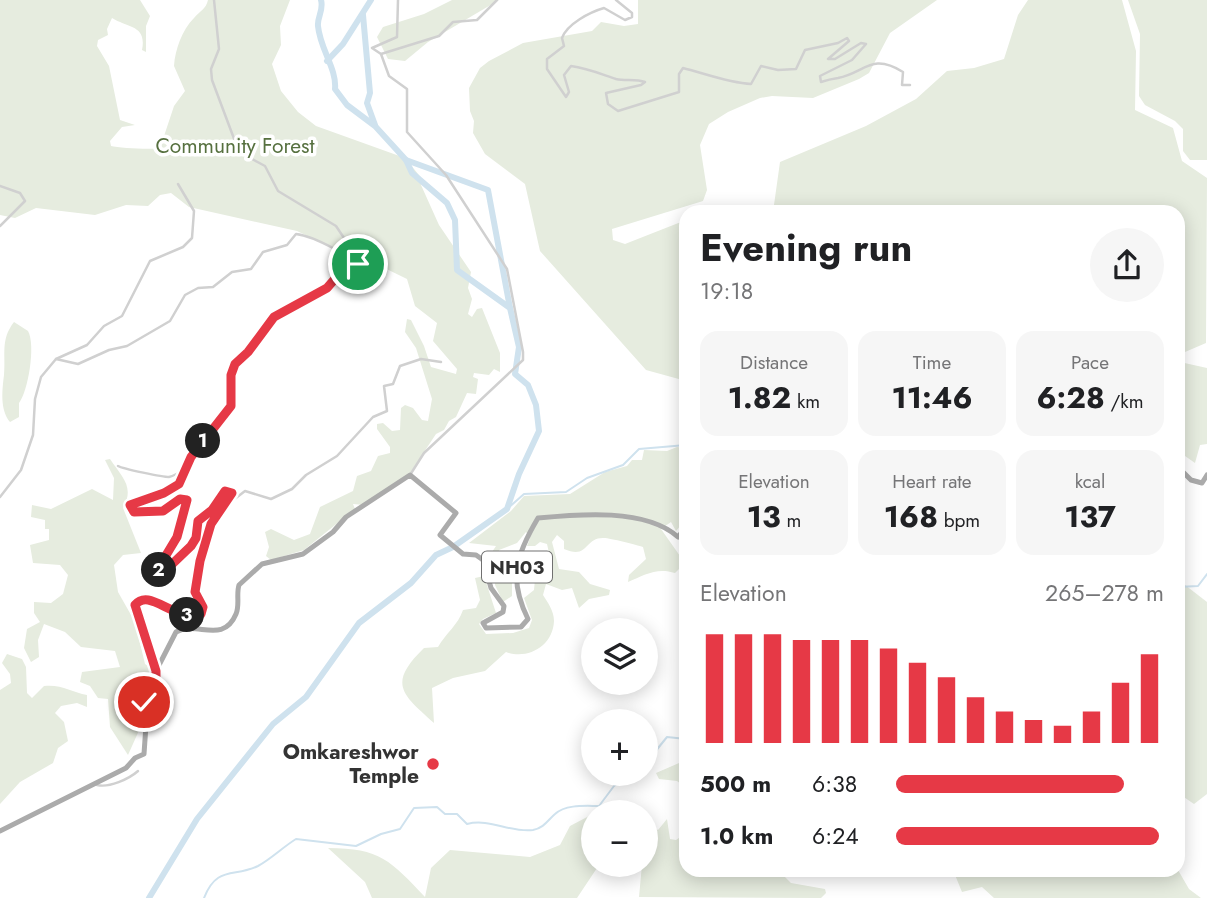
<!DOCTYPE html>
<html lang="en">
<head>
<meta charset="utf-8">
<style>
  :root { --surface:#fff; --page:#f6f6f6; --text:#202124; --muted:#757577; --accent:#e63946 }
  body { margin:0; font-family:Jost,sans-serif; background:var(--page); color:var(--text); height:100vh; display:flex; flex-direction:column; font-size:26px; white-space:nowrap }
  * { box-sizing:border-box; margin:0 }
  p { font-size:23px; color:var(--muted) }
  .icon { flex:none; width:38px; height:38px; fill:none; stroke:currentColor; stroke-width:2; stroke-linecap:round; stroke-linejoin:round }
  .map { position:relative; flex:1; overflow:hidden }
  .side { position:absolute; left:679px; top:205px; width:506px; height:672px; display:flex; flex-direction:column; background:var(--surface); border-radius:21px; box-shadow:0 4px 18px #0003 }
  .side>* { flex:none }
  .fabs { position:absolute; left:581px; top:618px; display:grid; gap:14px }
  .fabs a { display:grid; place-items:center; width:77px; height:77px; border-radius:50%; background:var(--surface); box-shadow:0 4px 18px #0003; font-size:35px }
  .pin { position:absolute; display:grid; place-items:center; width:60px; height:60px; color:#fff; margin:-30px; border:4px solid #fff; border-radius:50%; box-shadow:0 2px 7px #0007 }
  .km { position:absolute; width:35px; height:35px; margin:-18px; border-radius:50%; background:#222; color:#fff; font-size:19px; line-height:35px; text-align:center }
  .round { display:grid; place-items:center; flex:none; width:74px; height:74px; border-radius:37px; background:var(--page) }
  .overview { display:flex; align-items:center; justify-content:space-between; height:119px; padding:0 21px }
  h1 { font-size:38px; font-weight:700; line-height:52px }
  .figures { display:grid; grid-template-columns:repeat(3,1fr); gap:10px; height:119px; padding:7px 21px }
  .figures div { display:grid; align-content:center; border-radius:18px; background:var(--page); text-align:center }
  .figures b { font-size:30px; font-weight:700 }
  .figures small { font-size:19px; font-weight:400 }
  .figures p { font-size:19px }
  .chart { height:196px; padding:14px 21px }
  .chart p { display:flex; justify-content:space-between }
  .chart svg { width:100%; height:126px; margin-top:7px; stroke:var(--accent); stroke-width:6 }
  ul { padding:0 21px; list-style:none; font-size:23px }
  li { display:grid; grid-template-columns:112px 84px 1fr; align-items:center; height:52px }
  li i { height:18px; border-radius:9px; background:var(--accent) }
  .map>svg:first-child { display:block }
</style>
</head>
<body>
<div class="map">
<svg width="1207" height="898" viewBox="0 0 1207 898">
  <rect width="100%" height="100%" fill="#fff"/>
  <!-- green -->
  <g fill="#e6ecdf">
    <path d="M0,0H140L150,16L146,26V52L142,50C147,25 128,28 112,18L107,29L108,35L98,40L97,46L109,66L120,120L135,125L122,127L110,141L111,146C119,148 152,150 160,148L174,106L185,91L174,66C175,50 182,30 194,18C200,11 206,9 208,0H290L280,26L281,45L272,64L281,91L298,112L316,126L405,158L423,180L421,185L439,225L471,272L468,288L472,299L468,314L472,317L477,309L482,308L500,353V372L494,369L489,375L474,373L473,377L478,379L476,394L467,393L456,417L449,421L444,430L436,434L410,473L364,505L353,504L355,509L304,550L271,560L266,556L269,547L265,532L271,529L294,540L310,534L320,507L353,491L357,476L371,471L378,456L390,453V447L377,429V424L383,423L392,431L400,430L401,408L405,405L413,408L422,420L428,421L432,399L416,348L405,332L407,319L411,320L424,346L431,367L456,374L457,369L433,341L437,323L415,306L407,279L360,256L359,261L297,231L189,207L171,193L160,195L148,206L126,205L95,215L36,208L15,218L0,215Z"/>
    <polygon points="452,0 499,0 428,42 405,61 388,59 377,37 383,27 424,14"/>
    <polygon points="638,0 937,0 890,33 869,73 859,79 813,98 772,96 760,98 728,112 709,124 700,145 707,190 703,201 612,229 613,240 625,244 686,220 686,381 646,370 540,251 525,184 485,154 473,133 474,121 470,111 469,88 480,68 489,61 523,43 592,31 601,22 624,26 638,24"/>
    <polygon points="1028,0 1122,0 1136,51 1135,110 1173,128 1182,161 1207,178 1206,343 1178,355 1178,212 773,212 780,162 866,126 916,99 947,71 974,68 1004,59 1018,15"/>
    <polygon points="1128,0 1207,0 1207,160 1190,160 1183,151 1183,129 1175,121 1145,105 1139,96 1140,34"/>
    <path d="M14,322L28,331C36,345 28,392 19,403V417L10,422C0,410 2,391 4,375C6,355 0,340 14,322Z"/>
    <polygon points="1180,362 1207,368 1207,444 1200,445 1195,463 1178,451 1178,366"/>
    <path d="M677,447L686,448V519L676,531L671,522L661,529L680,556L679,569L675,573C657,567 644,575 628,582L629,575L646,559L643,547C637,545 610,538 604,538C584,537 589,560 564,549V541L557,535L552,542L559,569L579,572L590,584L610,590L609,595L589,599L579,608L572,588L562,590L546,584L543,595C548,603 554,611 554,621C553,646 528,660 506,652L485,671L453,678L432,688L434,723C402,694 387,684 424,648L438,647C446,633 458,625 463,610L476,608L480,600L475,578L484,576L496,613L483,619L479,624L486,634L513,633L529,628L532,620L524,598L534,590L535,579L543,573L545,558L549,553L547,544L540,542L535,546H527L530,538L526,532L517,543L499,550L500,556L512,564V596L503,602L495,585L496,569L491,570L486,561L496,546L469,543L511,511L524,496L570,494L605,472L627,466L632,460H642L644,450L667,451Z"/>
    <path d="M110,459C122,477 135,487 123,508L141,553L123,555L114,565L118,592L135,622L145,664L152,669V692L133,708L141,726L128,755L110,727L108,699L98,698L90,686L80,682L82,672L120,667L115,651L81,647L65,632L44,624L38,640L39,657L31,662L24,648L27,629L40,622L34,613V602L51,603L63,594L68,575L60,565L33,563L30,545L49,540V529H45V520L31,517L32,505L51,509L92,489L113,500L114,478L105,460Z"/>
    <polygon points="1185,585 1207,602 1207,794 1194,804 1178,793 1178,590"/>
    <path d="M7,654L22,659L26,667L27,693L32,698L44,686C61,684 72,692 87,695V707L77,703L61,706L55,713L64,722L68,741L58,748L53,763L20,782L0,804V690L11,683L10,674L2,663Z"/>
    <polygon points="686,760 686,788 677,781 659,779 656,773"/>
    <path d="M589,816L593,818V864L599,865L577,898H372L365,882L328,848C380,848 391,861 425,897L431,868L450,850L530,857L560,845L570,826Z"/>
    <polygon points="667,819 670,839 676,840 686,833 686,870 778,870 791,883 825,889 826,893 821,898 639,897 642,865 646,864 646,824 658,830"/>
    <polygon points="953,870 1178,870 1189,889 1201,898 994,898 982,887 962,892"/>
  </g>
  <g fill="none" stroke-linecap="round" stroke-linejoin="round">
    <!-- stream -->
    <g stroke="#cfe2ee" stroke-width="2">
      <polyline points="507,509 524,494 566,492 587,478 623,465 639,449 686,445"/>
      <polyline points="1178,587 1198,586 1207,574"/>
      <polyline points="646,763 667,737 686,739"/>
      <path d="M204,898C217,865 234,878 258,866C271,859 283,847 296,839L356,846L381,834L400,829L414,808L437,807L445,814H457L467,824C490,818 510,833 533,830C544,828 548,820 555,814C566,804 586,806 599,806L614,786L630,774"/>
    </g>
    <!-- river -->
    <g stroke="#cfe2ee" stroke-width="6">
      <polyline points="363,15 370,93 367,103 375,125"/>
      <polyline points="327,61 343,44 371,0"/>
      <polyline points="406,160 488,190 510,308"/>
      <path d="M149,898L197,819L273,724L306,697L359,623L411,583L436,555L453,547L507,509L519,474L539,431L536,405L528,385L515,374L519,347L510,308L457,270L455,220L447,203L412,173L406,160L375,126L347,105L335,89C337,69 320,49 318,26C317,17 324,10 321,0"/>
    </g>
    <!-- street -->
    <g stroke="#d0d0d0" stroke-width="2.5">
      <polyline points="398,0 397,37 372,48 381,54 389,76 407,89 407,132 446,175 507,269 523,352 523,360 424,453 410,475"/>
      <path d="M616,0L632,13V17L625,20L604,8C590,12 567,24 562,38L564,46L547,59V69L566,97L569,92L564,75L571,66C587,68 601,74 616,79C625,81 636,79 645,82L641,85L606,93L608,104L618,111L679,92V74L683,68C703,73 729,83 751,84L761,66L778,70L796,69L805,50L838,43L847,38L849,41L828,59H835L861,43L866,44L852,60L820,76L821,82C827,80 831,79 838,78C865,73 871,52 903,72L902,85H910"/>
      <polyline points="381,54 439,36 453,22 477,20 497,0"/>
      <polyline points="0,186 20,193 25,201 0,226"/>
      <path d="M56,359L78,364L109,350L127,346L170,321L185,295L198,288L213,287L232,272L251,269L263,252L287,245L296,234C313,236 355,257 363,271H368L365,260L354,253L336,226L278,191L265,166L239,152L212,80L211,69L219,49L214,0"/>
      <path d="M118,466C123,469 163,477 169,477C174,476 179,472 184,471"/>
      <polyline points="0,497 21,470 33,435 35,399 41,377 56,359 87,345 104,326 122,316 150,261 183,247 192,238 194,211 178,184"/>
      <polyline points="223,508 245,491 271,499 292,489 306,475 337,456 373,417 387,411 384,386 393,384 400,366 421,359 441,362"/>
      <path d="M156,670L135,605C151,587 173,623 201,614L203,607L196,592L199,561L211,524L232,493L225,491C217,506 207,509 199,520C196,524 198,531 196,536C191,555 171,571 152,569L150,564L165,557L177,537L179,518L188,501L182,498L163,511L134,512L131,504L164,493L179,484L192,457L231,406V375L235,364L248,352L274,317L327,288L340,273L364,272"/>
      <path d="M97,785C109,788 129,779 138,771"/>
    </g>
    <!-- primary -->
    <g stroke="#ababab" stroke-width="5">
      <polyline points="1178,467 1191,480 1202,483 1207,475"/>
      <path d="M0,831L126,768L135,758L144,754L146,725L137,712L144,702L156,696V671L176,632C196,620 223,645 236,614C240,605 236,594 239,585L262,564L303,554L333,532L346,517L410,475L456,513L440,535L463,554L476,555L483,560L491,588L504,606L503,612L483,623L486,628L521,627L528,619C508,579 516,555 538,518C579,514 646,508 678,537L686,527"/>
    </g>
  </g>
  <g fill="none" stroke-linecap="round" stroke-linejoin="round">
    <defs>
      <path id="route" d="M144,702L156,696V671L135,605C150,587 173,622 201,614L203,607L195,592L200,561L211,524L232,493L225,491L212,510L198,521L196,538L191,546L167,569H152L150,564L165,557L177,537L187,500L180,499L163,511L134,512L130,505L164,493L179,484L191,457L231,406V375L235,364L248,352L274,317L327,288L340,273L365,272L358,264"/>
    </defs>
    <!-- route casing -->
    <use href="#route" stroke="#fff" stroke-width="14"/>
    <!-- route -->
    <use href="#route" stroke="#e63946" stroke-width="9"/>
  </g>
  <!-- markers -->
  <circle fill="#e63946" stroke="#fff" stroke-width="2.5" cx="433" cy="764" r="7"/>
  <g text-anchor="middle" stroke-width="7" stroke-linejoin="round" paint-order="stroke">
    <!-- shield labels -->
    <rect fill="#fff" stroke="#707070" stroke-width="2" x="482" y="551.5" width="70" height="31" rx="5"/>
    <g font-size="19" font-weight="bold" fill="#333">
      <text x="517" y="574">NH03</text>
    </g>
    <!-- park labels -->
    <g font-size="21" fill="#56703f" stroke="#fff">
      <text x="235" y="153">Community Forest</text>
    </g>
    <!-- poi labels -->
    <g font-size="21" font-weight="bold" fill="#333" stroke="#fff" text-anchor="end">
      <text x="419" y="759">Omkareshwor<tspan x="419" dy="24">Temple</tspan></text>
    </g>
  </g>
</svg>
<div class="fabs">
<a><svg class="icon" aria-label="layers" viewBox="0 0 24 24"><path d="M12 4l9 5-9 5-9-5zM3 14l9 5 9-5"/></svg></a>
<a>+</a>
<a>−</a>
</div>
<div class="pin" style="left:358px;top:264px;background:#1e9e55"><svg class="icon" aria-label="arrive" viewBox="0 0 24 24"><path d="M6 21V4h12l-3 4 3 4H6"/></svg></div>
<div class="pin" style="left:144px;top:702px;background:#d93025"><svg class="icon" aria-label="check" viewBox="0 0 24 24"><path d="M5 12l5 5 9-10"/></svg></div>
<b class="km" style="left:203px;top:441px">1</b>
<b class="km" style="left:159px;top:570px">2</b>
<b class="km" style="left:187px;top:615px">3</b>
<section class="side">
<div class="overview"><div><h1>Evening run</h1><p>19:18</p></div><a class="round"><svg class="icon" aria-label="share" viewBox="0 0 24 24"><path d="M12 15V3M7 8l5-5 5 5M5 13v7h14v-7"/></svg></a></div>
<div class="figures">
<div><p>Distance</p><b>1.82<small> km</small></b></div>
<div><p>Time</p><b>11:46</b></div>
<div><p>Pace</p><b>6:28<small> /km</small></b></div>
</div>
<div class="figures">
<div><p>Elevation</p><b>13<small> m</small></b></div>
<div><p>Heart rate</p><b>168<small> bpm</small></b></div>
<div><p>kcal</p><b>137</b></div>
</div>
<div class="chart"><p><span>Elevation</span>265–278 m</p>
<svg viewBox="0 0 160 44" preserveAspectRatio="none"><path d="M5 44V6M15 44V6M25 44V6M35 44V8M45 44V8M55 44V8M65 44V11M75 44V16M85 44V21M95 44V28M105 44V33M115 44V36M125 44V38M135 44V33M145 44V23M155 44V13"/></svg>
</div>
<ul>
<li><b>500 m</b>6:38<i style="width:85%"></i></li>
<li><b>1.0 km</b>6:24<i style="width:98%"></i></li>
</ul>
</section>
</div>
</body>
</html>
